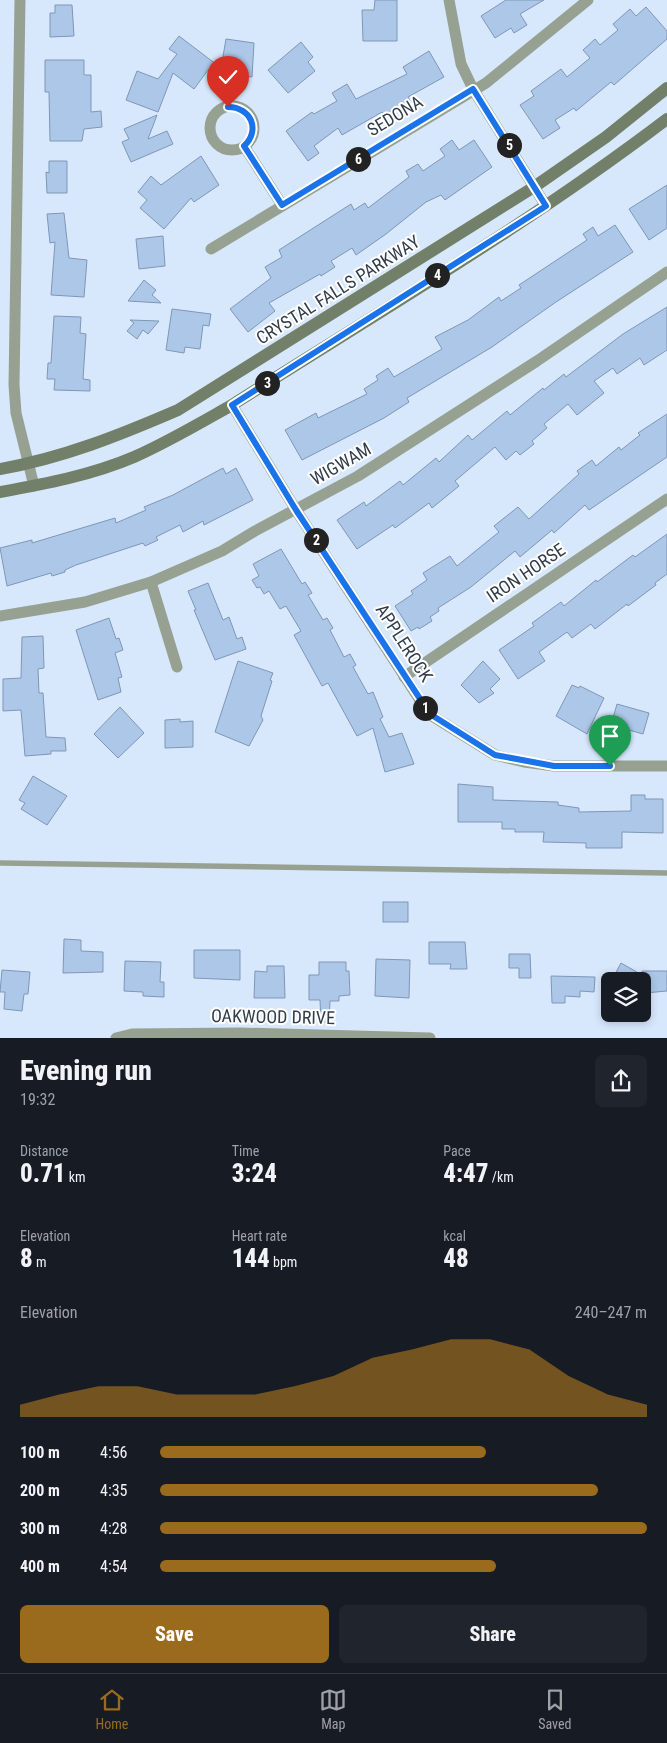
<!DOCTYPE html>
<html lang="en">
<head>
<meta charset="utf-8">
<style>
  :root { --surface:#171b24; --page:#20242c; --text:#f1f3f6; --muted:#9ea1a6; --line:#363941; --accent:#9b6b1d }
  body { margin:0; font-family:"Roboto Condensed",sans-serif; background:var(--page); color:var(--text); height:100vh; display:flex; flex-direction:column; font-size:19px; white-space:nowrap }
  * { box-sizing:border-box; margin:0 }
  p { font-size:16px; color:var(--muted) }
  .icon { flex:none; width:28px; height:28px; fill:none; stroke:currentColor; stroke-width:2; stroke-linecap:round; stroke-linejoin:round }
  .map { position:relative; height:1038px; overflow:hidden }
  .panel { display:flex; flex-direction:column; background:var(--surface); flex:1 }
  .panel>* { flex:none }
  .controls { position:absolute; left:601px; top:972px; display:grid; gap:10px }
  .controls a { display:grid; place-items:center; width:50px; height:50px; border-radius:8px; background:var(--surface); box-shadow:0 2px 8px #0003; font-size:25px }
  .pin { position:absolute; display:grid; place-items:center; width:42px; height:42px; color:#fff; margin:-51px -21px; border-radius:50% 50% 50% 0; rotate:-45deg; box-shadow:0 0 5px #0007 }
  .pin .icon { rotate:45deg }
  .km { position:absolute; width:25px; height:25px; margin:-12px; border-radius:50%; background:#222; color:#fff; font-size:14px; line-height:25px; text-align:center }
  .round { display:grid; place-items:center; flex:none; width:52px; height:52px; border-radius:8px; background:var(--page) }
  .headline { display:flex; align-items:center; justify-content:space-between; height:85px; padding:0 20px }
  h1 { font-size:28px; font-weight:800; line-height:38px }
  .stats { display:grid; grid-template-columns:repeat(3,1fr); gap:8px; height:85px; padding:5px 20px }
  .stats div { display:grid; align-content:center }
  .stats b { font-size:25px; font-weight:800 }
  .stats small { font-size:14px; font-weight:400 }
  .stats p { font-size:14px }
  .chart { height:140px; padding:10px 20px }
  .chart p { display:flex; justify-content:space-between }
  .chart svg { width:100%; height:90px; margin-top:5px; fill:var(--accent); opacity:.7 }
  .action { display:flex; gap:10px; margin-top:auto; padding:10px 20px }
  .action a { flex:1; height:58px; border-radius:8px; background:var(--accent); color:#fff; font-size:20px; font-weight:800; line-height:58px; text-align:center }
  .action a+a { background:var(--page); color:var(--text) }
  ul { padding:0 20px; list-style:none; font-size:16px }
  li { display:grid; grid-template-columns:80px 60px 1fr; align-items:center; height:38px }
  li i { height:12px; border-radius:6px; background:var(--accent) }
  .tab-bar { display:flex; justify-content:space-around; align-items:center; height:70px; border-top:1px solid var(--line); background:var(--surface); font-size:14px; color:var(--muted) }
  .tab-bar a { display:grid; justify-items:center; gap:2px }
  .tab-bar .active { color:var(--accent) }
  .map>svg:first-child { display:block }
</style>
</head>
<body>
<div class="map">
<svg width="667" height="1038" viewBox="0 0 667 1038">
  <rect width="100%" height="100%" fill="#d8e8fc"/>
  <!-- building -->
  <g fill="#adc7e9" stroke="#7e97b7">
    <polygon points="375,0 397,0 397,41 363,41 362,10 374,10"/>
    <polygon points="506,0 544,0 520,14 527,25 514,33 511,28 495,38 481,16"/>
    <polygon points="55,5 72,5 74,36 50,37 50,13 55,13"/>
    <polygon points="646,7 667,31 667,39 614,85 611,82 576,111 574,108 555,120 560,128 543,139 520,105 534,96 531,91 561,69 567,77 590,58 583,50 595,39 600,45 618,30 613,24 630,9 636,16"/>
    <polygon points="179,36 221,68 226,39 254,43 252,77 208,70 194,89 173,73 158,112 126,100 137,71 158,79 177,54 169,49"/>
    <polygon points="301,42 313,57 308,62 315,71 288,93 268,70"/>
    <polygon points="429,51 444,77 408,97 410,101 384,115 382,112 342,135 338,128 314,146 319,153 308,161 286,131 312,112 314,114 337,101 332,93 347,84 356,99 407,74 403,67"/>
    <polygon points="45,60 84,60 84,75 91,75 91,112 101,111 102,127 84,129 82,141 50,141 49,92 45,92"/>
    <polygon points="157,115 148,139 167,131 173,144 131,162 122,142 129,139 124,129"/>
    <polygon points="452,140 459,150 474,140 492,167 445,200 441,195 426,202 386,234 356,255 352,248 331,261 335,267 321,276 320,274 269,303 275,311 248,332 230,309 271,278 265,267 282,257 279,250 351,204 354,210 365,203 368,208 409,177 406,171 418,164 423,171 445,156 440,149"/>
    <polygon points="201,156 219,185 194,202 191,198 164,229 140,208 147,200 138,192 151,176 161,185"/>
    <polygon points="49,161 67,161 67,193 47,193 46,172 49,173"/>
    <polygon points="667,185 667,228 649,240 629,209"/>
    <polygon points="64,213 69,258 87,260 84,297 51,295 55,242 50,243 47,214"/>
    <polygon points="615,225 633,252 556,302 492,347 407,398 409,402 384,418 302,460 285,430 316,413 318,418 367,394 364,389 378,380 376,376 388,368 394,377 442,349 435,337 468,320 499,297 501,301 521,288 519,285 587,240 583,234 593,227 598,236"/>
    <polygon points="163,236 165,266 139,269 136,239"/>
    <polygon points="144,280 156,290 152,295 161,303 128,301"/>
    <polygon points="667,307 667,350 644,365 640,358 617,374 613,368 594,381 604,393 577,415 568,404 544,424 547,428 532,441 534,444 520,455 516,451 506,460 495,447 455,481 459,486 432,508 429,503 395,528 393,525 357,549 337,520 364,502 366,506 400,481 403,485 436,458 439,462 468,435 472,440 507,411 510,415 543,388 544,390 564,374 566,377 623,334"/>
    <polygon points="172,309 211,314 209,326 203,325 200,349 185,347 184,353 166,350"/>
    <polygon points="54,316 81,317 80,333 86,334 83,379 90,380 90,391 54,390 55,379 47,379 48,363 51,363"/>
    <polygon points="130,320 159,321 148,334 143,330 137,339 127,331 134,323"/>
    <polygon points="667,414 667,457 589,510 585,505 554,533 552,530 520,557 515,551 471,587 438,608 439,611 430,617 432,621 419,629 418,627 411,631 395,606 413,594 411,591 427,580 423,573 450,556 457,566 499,532 494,526 518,507 529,519 579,474 577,471 592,460 596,466 619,447 621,450 640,435 638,433"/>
    <polygon points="223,468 226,474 236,468 253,500 204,525 203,521 183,532 180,525 156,537 158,540 145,546 143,543 76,565 65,570 65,572 52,576 51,573 7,586 0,548 32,540 32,543 115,518 116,523 146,510 144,507 173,495"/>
    <polygon points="667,534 667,574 655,583 656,585 628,606 627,604 595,629 591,624 572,638 567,632 539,652 545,661 518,679 499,650 534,626 532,623 561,602 564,606 596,580 597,582 633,555 635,557"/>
    <polygon points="281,549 302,584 305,582 312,593 308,595 323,620 327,618 333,628 330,630 344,657 350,654 356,665 353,667 368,694 373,692 383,717 380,719 389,737 402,733 414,764 385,772 373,728 357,736 328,683 322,686 311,666 294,635 301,631 286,606 280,609 269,591 264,594 260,587 257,588 252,580 259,576 253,564"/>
    <polygon points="208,583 223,620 229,617 237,639 242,637 246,649 215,660 194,610 196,610 188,591"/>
    <polygon points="109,618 116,639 119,638 123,650 115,653 122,677 118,678 121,692 98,700 76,630"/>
    <polygon points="43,636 44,668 38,669 39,693 43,693 46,737 65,738 66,751 51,751 51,754 25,756 21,710 3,711 3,679 21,678 22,637"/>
    <polygon points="238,661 273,673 270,680 272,681 261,716 263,720 249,746 215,732"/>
    <polygon points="483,661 500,679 490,689 494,693 479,703 461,685"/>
    <polygon points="572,685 579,688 580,686 604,698 587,734 556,716"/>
    <polygon points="617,704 649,713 643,734 611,725"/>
    <polygon points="120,707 144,733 118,758 94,734"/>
    <polygon points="180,719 180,722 193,721 193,747 165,748 165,720"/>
    <polygon points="33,776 67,796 47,825 21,809 25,803 19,800"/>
    <polygon points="458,784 493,787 493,800 558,802 558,805 579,808 579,812 631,811 631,795 645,795 645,799 663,799 663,833 622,832 622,848 586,848 586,843 543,842 544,832 515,832 515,829 502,829 502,822 458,822"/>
    <rect x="383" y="902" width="25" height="20"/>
    <polygon points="64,939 81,940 81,951 103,952 103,972 63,973"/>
    <polygon points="429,942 465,942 467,969 450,969 451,964 429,964"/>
    <polygon points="194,950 240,950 240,980 194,978"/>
    <polygon points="509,954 530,954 531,978 519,978 519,968 509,968"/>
    <polygon points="376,959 410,960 409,998 375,996"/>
    <polygon points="125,961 161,962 160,982 164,982 164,997 143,996 143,992 124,991"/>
    <polygon points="319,962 346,962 346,971 349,971 350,995 339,996 339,1001 330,1001 329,1022 321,1022 320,1000 309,1000 309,975 319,975"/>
    <polygon points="621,963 642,975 642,971 667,971 667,991 645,993 642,991 642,981 618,981 613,978"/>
    <polygon points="267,966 284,966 285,998 254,998 255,971 267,972"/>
    <polygon points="2,970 30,972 28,994 24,994 22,1011 4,1009 5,992 0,992"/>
    <polygon points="551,976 595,977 594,992 580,991 580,997 565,996 565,1003 552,1003"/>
  </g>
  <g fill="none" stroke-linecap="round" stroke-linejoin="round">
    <!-- lane -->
    <polyline stroke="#97a192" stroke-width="5.5" points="0,863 667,873"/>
    <!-- street -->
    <g stroke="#97a192" stroke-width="11">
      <polyline points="20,0 14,385 16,413 34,486"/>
      <polyline points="449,0 461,64 473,89 546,206"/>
      <circle cx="232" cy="128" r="22"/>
      <polyline points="244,146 282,205"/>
      <polyline points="211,249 486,83 588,0"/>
      <polyline points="232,405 296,510 429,714 495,755 524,762 554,766 667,766"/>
      <polyline points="151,582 177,667"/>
      <polyline points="0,616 85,602 151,582 222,551 255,531 358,476 537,361 667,272"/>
      <polyline points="404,677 667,499"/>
      <polyline points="116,1038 132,1034 240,1033 430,1038"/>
    </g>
    <!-- secondary -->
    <g stroke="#728069" stroke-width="12">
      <path d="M0,469C63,458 120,435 178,410L534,187L606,137L667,88"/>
      <path d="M0,492C45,484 92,475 134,457C168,442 200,423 232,405C379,312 529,224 667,119"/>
    </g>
  </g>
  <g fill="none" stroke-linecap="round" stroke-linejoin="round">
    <defs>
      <path id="route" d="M228,107C251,107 261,130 244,146L282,205L473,89L546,206L232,405L296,510L430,714L495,755L554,766H610"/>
    </defs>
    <!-- route casing -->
    <use href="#route" stroke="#fff" stroke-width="10"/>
    <!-- route -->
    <use href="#route" stroke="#1a73e8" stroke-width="6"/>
  </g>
  <g text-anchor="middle" stroke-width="4" stroke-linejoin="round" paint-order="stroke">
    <!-- street labels -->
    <g font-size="18" fill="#323d4a" stroke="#fff">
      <text transform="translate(395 116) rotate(-31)" y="6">SEDONA</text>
      <text transform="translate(338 290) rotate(-32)" y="6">CRYSTAL FALLS PARKWAY</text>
      <text transform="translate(341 464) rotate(-30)" y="6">WIGWAM</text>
      <text transform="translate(526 573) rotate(-34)" y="6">IRON HORSE</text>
      <text transform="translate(404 643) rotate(57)" y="6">APPLEROCK</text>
      <text transform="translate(273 1017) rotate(1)" y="6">OAKWOOD DRIVE</text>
    </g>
  </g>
</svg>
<div class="controls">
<a><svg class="icon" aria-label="layers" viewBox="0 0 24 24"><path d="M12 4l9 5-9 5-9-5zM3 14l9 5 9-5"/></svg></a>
</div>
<div class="pin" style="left:610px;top:766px;background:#1e9e55"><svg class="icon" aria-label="arrive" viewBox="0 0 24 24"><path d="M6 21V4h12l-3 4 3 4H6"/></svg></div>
<div class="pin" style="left:228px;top:107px;background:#d93025"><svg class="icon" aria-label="check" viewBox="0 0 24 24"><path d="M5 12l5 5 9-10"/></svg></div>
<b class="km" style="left:425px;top:708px">1</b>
<b class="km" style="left:316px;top:540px">2</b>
<b class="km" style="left:267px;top:383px">3</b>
<b class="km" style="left:437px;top:275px">4</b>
<b class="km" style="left:509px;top:145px">5</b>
<b class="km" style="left:358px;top:159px">6</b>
</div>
<section class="panel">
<div class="headline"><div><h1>Evening run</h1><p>19:32</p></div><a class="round"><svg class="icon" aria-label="share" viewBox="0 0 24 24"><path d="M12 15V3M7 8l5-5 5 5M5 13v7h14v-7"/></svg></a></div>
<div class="stats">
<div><p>Distance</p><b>0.71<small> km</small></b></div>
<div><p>Time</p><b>3:24</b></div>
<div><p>Pace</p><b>4:47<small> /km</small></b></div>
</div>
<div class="stats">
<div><p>Elevation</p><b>8<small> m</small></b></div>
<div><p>Heart rate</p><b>144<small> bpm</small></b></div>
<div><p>kcal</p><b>48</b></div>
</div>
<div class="chart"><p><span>Elevation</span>240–247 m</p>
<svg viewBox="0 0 160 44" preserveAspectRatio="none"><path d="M0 44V38L10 33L20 29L30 29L40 33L50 33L60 33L70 29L80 24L90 15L100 11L110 6L120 6L130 11L140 24L150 33L160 38V44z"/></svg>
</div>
<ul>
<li><b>100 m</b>4:56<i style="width:67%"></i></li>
<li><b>200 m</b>4:35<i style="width:90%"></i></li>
<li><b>300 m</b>4:28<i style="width:100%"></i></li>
<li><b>400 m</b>4:54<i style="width:69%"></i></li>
</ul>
<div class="action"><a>Save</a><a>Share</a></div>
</section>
<nav class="tab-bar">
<a class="active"><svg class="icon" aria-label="home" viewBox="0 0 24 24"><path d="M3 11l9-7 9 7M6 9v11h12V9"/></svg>Home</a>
<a><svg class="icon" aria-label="map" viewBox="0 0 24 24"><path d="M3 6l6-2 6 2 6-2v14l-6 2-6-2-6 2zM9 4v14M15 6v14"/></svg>Map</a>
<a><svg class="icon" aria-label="saved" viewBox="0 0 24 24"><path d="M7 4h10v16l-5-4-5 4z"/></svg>Saved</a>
</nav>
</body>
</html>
